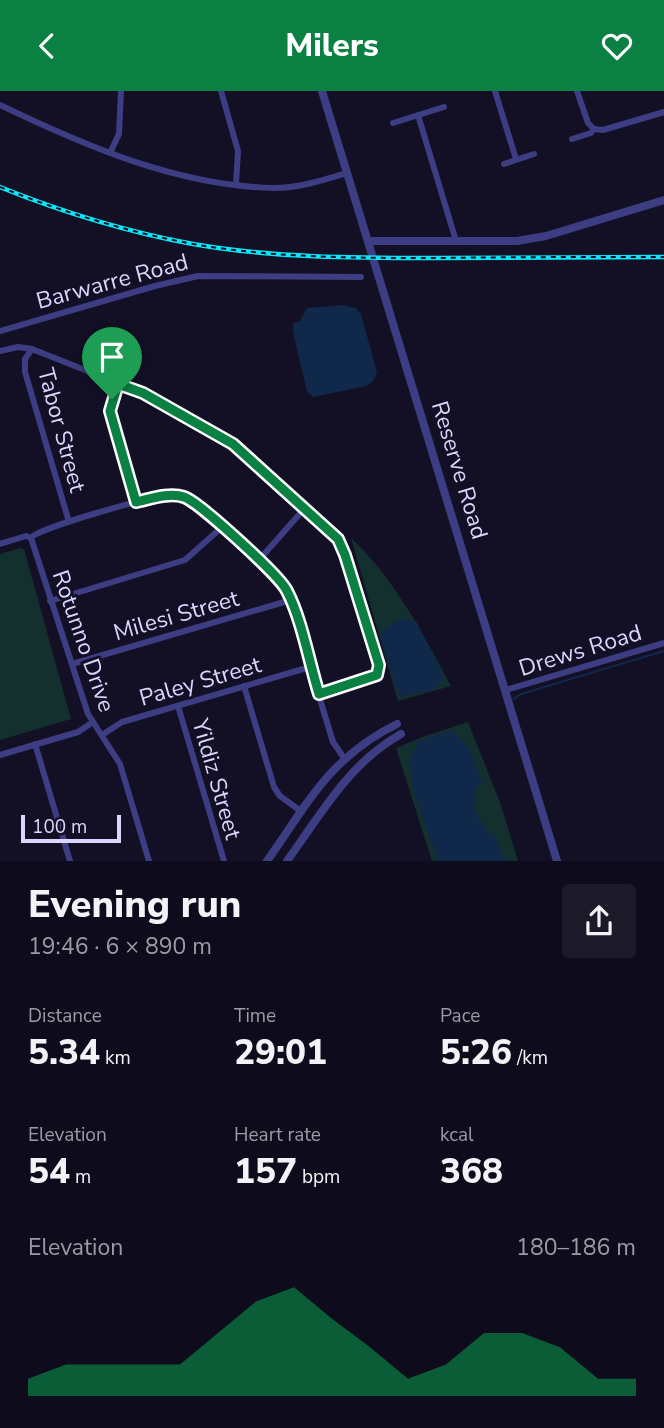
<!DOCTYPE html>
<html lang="en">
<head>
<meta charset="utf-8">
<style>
  :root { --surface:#0e0c1c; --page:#1c1a29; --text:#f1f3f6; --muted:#9b9ba3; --accent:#0b8043 }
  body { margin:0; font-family:"Nunito Sans",sans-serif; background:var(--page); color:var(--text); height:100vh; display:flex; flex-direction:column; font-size:26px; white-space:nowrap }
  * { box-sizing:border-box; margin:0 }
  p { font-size:23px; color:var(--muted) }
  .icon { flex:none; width:38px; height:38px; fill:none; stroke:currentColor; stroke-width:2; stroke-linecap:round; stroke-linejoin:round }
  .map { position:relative; height:770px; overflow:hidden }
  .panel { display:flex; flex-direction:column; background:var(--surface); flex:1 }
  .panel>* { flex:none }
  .scale { position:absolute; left:21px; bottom:18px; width:100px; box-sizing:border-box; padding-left:7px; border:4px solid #dad6fe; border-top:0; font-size:19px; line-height:24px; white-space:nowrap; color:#dad6fe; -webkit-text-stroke:5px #131026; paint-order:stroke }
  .pin { position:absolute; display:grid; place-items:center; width:60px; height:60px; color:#fff; margin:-72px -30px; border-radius:50% 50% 50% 0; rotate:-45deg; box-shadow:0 0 7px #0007 }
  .pin .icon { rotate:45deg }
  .round { display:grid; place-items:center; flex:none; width:74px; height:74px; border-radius:7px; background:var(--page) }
  .overview { display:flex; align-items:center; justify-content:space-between; height:119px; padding:0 28px }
  h1 { font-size:38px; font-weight:800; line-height:52px }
  .figures { display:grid; grid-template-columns:repeat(3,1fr); gap:10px; height:119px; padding:7px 28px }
  .figures div { display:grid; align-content:center }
  .figures b { font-size:35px; font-weight:800 }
  .figures small { font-size:19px; font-weight:400 }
  .figures p { font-size:19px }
  .chart { height:196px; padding:14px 28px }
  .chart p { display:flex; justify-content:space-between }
  .chart svg { width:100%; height:126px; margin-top:7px; fill:var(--accent); opacity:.7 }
  header { display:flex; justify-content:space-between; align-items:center; height:91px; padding:0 28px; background:var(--accent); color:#fff; font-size:32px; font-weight:800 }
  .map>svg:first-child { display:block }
</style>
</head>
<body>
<header><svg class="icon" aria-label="back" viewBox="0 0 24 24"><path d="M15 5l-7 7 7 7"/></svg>Milers<svg class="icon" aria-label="heart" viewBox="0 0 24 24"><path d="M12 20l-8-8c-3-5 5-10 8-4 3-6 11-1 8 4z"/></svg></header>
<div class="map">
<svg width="664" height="770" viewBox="0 0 664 770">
  <rect width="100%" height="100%" fill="#131026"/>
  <!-- green -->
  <g fill="#13302e">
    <path d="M351,447C395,488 423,543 451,595L398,610Z"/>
    <polygon points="20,457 24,458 71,628 0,649 0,463"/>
    <polygon points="468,631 501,714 518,770 432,770 396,657 425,645"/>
  </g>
  <!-- water -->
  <g fill="#10284a">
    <path d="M342,214L356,217L361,223L377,281L373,290L366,295L313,306L307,301C305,287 291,241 293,232L300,230L307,217Z"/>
    <polygon points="400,527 416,530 443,584 443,589 432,600 399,605 381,549 382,541"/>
    <path d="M450,641C470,648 475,674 482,692L475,697L474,718L487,742L494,743L505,770H438L414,700L409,669L419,649Z"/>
  </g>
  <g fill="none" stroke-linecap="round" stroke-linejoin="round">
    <!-- stream -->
    <polyline stroke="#10284a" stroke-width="2" points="513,608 521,603 664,560"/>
    <!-- minor -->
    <g stroke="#3d3d83" stroke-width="6">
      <polyline points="221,0 238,60 236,93"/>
      <polyline points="495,0 516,68"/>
      <polyline points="577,0 588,32 594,38"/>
      <path d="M0,14C85,55 178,95 274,97C299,97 324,89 347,82"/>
      <polyline points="418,24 456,150"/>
      <polyline points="393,32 444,16"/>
      <polyline points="572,48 591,42 594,38 603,39 664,21"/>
      <polyline points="110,62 119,43 121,0"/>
      <polyline points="504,73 534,63"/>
      <polyline points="0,240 155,195 198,185 361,186"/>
      <polyline points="32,258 25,268 25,281 69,431"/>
      <polyline points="0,260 18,256 32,258 143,302 227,349 337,448 345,464 379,579 373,586 319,603"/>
      <polyline points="119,293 110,320 136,411"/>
      <path d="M31,447C38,437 151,405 168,405C179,405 185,407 194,412L286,497L333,651L344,667"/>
      <polyline points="31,447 88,623 120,673 149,770"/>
      <polyline points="0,453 26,445 31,447"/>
      <polyline points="259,469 304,418"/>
      <polyline points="50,510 185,469 222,436"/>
      <polyline points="72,573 291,509"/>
      <polyline points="244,595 274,696 280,705 302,721"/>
      <polyline points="506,599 664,552"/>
      <polyline points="178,615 224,770"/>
      <polyline points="102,644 122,631 310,576"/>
      <polyline points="35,653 70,770"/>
      <polyline points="0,664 78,641 93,631"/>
    </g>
    <!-- tertiary -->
    <g stroke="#3d3d83" stroke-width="8">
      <polyline points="322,0 557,770"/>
      <polyline points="370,150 517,150 546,145 664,109"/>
      <path d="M267,770C308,712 330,666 397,633"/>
      <path d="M287,770C321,723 349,672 401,643"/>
    </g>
    <defs>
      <path id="rail" d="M0,96C62,121 128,141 193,153C273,167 355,167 436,167C512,166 588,166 664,166"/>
    </defs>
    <!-- rail casing -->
    <use href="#rail" stroke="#09e6f7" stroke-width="4.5"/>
    <!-- rail -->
    <use href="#rail" stroke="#131026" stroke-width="2" stroke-dasharray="5" stroke-linecap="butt"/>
  </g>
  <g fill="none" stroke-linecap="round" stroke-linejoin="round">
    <defs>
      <path id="route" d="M118,293L143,302L233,353L338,448L345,464L379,574L377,584L319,603C309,571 302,529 287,500C280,485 199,411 184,406C169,401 150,408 136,411L110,320Z"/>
    </defs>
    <!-- route casing -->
    <use href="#route" stroke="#fff" stroke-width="14"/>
    <!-- route -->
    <use href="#route" stroke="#0b8043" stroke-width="9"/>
  </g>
  <g text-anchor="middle" stroke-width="6" stroke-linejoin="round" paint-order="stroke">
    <!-- street labels -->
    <g font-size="23" fill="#dad6fe" stroke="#131026">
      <text transform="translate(112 190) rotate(-15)" y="8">Barwarre Road</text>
      <text transform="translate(62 339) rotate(75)" y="8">Tabor Street</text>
      <text transform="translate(460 379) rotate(73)" y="8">Reserve Road</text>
      <text transform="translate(176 524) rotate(-16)" y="8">Milesi Street</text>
      <text transform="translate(84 550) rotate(71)" y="8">Rotunno Drive</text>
      <text transform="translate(580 559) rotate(-17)" y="8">Drews Road</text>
      <text transform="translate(200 590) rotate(-16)" y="8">Paley Street</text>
      <text transform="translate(217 688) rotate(74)" y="8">Yildiz Street</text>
    </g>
  </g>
</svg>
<div class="scale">100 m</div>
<div class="pin" style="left:112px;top:308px;background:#1e9e55"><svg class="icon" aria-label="arrive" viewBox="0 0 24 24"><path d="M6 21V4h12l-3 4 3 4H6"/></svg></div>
</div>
<section class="panel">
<div class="overview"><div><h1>Evening run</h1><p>19:46 · 6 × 890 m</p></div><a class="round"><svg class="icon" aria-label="share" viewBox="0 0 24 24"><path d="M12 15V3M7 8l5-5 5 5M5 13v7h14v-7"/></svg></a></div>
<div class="figures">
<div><p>Distance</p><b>5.34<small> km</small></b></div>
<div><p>Time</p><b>29:01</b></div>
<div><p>Pace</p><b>5:26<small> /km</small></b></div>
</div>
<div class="figures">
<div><p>Elevation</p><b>54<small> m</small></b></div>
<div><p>Heart rate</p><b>157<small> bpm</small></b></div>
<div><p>kcal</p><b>368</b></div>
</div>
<div class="chart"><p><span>Elevation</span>180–186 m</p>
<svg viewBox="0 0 160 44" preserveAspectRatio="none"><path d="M0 44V38L10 33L20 33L30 33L40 33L50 22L60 11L70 6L80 17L90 27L100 38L110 33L120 22L130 22L140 27L150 38L160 38V44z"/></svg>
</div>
</section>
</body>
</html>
